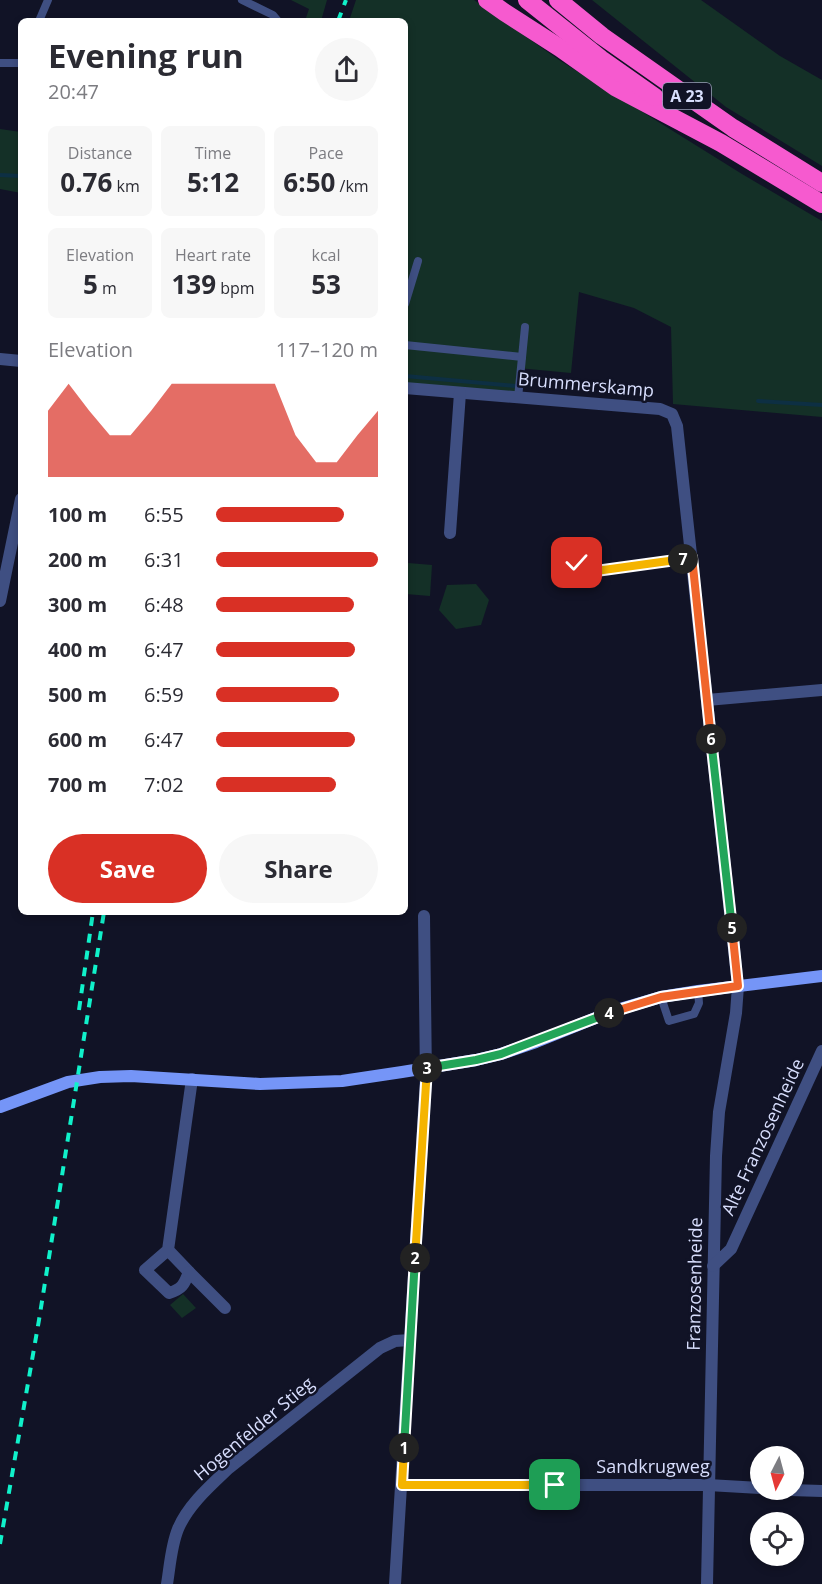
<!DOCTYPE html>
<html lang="en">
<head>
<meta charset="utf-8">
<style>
  :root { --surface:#fff; --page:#f7f7f7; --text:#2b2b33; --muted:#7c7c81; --accent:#d93025 }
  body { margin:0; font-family:"Open Sans",sans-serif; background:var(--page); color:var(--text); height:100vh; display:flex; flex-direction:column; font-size:22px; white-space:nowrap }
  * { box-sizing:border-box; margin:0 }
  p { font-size:20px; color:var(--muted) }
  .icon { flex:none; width:33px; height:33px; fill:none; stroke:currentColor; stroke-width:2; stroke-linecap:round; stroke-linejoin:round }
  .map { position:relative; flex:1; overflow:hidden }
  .details { position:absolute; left:18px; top:18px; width:390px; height:897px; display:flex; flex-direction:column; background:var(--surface); border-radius:9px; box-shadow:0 3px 9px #0003 }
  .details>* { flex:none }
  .needle { width:39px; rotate:186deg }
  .tools { position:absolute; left:750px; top:1446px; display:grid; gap:12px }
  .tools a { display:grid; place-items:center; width:54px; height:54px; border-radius:50%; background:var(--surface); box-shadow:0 3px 9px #0003; font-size:30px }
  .pin { position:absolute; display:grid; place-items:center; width:51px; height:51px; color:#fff; margin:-26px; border-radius:12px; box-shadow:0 3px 9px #0006 }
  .km { position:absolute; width:30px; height:30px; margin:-15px; border-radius:50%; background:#222; color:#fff; font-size:16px; line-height:30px; text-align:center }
  .round { display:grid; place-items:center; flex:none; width:63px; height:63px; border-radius:32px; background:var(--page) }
  .overview { display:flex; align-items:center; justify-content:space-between; height:102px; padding:0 30px }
  h1 { font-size:33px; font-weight:700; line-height:45px }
  .stats { display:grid; grid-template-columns:repeat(3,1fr); gap:9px; height:102px; padding:6px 30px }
  .stats div { display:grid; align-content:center; border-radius:9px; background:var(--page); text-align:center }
  .stats b { font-size:26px; font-weight:700 }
  .stats small { font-size:16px; font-weight:400 }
  .stats p { font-size:16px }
  .chart { height:168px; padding:12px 30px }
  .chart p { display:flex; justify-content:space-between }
  .chart svg { width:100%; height:108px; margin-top:6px; fill:var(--accent); opacity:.7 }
  .primary-button { display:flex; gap:12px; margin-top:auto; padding:12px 30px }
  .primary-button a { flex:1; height:69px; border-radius:36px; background:var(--accent); color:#fff; font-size:24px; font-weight:700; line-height:69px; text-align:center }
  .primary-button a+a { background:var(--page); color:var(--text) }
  ul { padding:0 30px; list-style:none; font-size:20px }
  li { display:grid; grid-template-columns:96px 72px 1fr; align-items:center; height:45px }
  li i { height:15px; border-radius:8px; background:var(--accent) }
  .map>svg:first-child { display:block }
</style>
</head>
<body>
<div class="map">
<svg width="822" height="1584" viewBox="0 0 822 1584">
  <rect width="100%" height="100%" fill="#111326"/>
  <!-- green -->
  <g fill="#143027">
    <polygon points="291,0 327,0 321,21 305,21 309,9"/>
    <polygon points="356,0 474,0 559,60 742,174 822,221 822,417 673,404 671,327 634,308 579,292 571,373 518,368 515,392 405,383 405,21 349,21"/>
    <polygon points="592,0 701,0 780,56 822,80 822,166 726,107"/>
    <polygon points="0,129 21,132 21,193 0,189"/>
    <polygon points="408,563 432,565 430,596 406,594"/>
    <polygon points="476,584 489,600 481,625 456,629 439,610 447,585"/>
    <polygon points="183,1294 196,1308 182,1318 170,1305"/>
  </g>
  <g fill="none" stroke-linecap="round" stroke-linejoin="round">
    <!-- stream -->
    <g stroke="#0d2f43" stroke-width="4">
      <polyline points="0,175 21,176"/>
      <polyline points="405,376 515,386"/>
      <polyline points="758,401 822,405"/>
    </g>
    <!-- lane -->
    <g stroke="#3f4f82" stroke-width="8">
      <polyline points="242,0 273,15 278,21"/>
      <polyline points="39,21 48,0"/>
      <polyline points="0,63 21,63"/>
      <polyline points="405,304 418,261"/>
      <polyline points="405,345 522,357"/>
      <polyline points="518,398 525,327"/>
      <polyline points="577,563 595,571 691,557"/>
      <polyline points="661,997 669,1021 694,1014 699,1003 698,991"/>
    </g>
    <!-- street -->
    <g stroke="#3f4f82" stroke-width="12">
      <polyline points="0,359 21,361"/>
      <polyline points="405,388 660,409 672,414 677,426 738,986 736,1013 719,1112 716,1156 707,1584"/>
      <polyline points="450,533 460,393"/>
      <polyline points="0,601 21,499"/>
      <polyline points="707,700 822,690"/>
      <path d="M168,1250L189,1272C184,1285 182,1289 169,1293L145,1270L168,1250L192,1079"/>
      <polyline points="713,1266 731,1249 822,1051"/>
      <polyline points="189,1272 225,1308"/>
      <polyline points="402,1485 708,1485 760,1488"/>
      <polyline points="790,1490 822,1491"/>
      <path d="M167,1584C170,1566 171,1546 178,1529C188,1505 211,1485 229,1468L380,1348L395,1341L410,1340"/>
      <polyline points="395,1584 426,1078 424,916"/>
    </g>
    <!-- secondary -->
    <polyline stroke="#7595f7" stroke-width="12" points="0,1107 68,1082 100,1077 131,1076 260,1084 342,1081 402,1072 476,1060 501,1054 536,1042 613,1011 661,997 698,991 822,976"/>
    <!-- highway -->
    <g stroke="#f65acf" stroke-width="18">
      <polyline points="487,0 504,12 560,48 615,87 721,143 822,204"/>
      <polyline points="527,0 601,59 655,97"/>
      <polyline points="558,0 602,36 733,128 822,183"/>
    </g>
    <!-- rail -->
    <g stroke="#10f1ca" stroke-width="4" stroke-dasharray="9 8" stroke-linecap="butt">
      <polyline points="338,21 346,0"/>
      <polyline points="79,1010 93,912"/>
      <polyline points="0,1544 39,1320 104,912"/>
    </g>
  </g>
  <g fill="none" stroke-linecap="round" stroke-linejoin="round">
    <defs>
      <polyline id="split-1" points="404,1448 402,1485 555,1485"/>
      <polyline id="split-2" points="404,1448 415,1258"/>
      <polyline id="split-3" points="415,1258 427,1068"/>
      <polyline id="split-4" points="427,1068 476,1060 501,1054 609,1013"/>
      <polyline id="split-5" points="609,1013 661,997 738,986 732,928"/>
      <polyline id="split-6" points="711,739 732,928"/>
      <polyline id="split-7" points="683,559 692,557 711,739"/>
      <polyline id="split-8" points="577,563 596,571 683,559"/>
    </defs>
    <!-- split-1 casing -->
    <use href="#split-1" stroke="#fff" stroke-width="12"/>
    <!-- split-2 casing -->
    <use href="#split-2" stroke="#fff" stroke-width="12"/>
    <!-- split-3 casing -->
    <use href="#split-3" stroke="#fff" stroke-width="12"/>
    <!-- split-4 casing -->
    <use href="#split-4" stroke="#fff" stroke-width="12"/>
    <!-- split-5 casing -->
    <use href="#split-5" stroke="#fff" stroke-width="12"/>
    <!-- split-6 casing -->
    <use href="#split-6" stroke="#fff" stroke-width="12"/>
    <!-- split-7 casing -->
    <use href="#split-7" stroke="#fff" stroke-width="12"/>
    <!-- split-8 casing -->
    <use href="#split-8" stroke="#fff" stroke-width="12"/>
    <!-- split-1 -->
    <use href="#split-1" stroke="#f5b400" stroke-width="8"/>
    <!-- split-2 -->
    <use href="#split-2" stroke="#22a559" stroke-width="8"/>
    <!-- split-3 -->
    <use href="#split-3" stroke="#f5b400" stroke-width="8"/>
    <!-- split-4 -->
    <use href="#split-4" stroke="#22a559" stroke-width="8"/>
    <!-- split-5 -->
    <use href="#split-5" stroke="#f0652b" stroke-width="8"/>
    <!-- split-6 -->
    <use href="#split-6" stroke="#22a559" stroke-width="8"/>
    <!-- split-7 -->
    <use href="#split-7" stroke="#f0652b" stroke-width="8"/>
    <!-- split-8 -->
    <use href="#split-8" stroke="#f5b400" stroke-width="8"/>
  </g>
  <g text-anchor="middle" stroke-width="5" stroke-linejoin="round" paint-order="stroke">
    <!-- shield labels -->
    <rect fill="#111326" stroke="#9ca1bc" stroke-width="1.5" x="663" y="83" width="48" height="26" rx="4.5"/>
    <g font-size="16" font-weight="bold" fill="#d8defd">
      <text x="687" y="102">A 23</text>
    </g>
    <!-- street labels -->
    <g font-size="18" fill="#d8defd" stroke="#111326">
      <text transform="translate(586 385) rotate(5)" y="6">Brummerskamp</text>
      <text transform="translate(763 1137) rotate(-65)" y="6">Alte Franzosenheide</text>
      <text transform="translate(695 1284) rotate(-89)" y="6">Franzosenheide</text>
      <text transform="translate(254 1429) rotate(-40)" y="6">Hogenfelder Stieg</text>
      <text x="653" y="1473">Sandkrugweg</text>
    </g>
  </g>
</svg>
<div class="tools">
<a><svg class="needle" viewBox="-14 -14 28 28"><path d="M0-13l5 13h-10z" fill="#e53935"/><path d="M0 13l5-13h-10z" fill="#7c7c81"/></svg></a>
<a><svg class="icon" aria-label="locate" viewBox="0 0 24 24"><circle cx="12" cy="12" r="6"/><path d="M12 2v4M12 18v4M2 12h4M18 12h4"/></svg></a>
</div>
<div class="pin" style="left:555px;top:1485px;background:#1e9e55"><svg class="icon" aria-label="arrive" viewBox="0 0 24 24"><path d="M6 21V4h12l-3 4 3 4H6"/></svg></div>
<div class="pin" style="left:577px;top:563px;background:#d93025"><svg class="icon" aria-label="check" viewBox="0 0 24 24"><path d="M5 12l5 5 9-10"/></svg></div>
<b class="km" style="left:404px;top:1448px">1</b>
<b class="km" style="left:415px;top:1258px">2</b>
<b class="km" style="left:427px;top:1068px">3</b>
<b class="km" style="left:609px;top:1013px">4</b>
<b class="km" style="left:732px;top:928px">5</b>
<b class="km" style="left:711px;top:739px">6</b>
<b class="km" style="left:683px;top:559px">7</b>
<section class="details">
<div class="overview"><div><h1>Evening run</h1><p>20:47</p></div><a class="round"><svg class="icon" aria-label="share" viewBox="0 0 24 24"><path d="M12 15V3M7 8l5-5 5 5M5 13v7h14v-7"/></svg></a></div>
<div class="stats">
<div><p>Distance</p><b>0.76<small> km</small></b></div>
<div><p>Time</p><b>5:12</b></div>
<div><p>Pace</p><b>6:50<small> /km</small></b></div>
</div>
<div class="stats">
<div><p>Elevation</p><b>5<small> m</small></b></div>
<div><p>Heart rate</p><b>139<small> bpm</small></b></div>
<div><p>kcal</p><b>53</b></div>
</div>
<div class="chart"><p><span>Elevation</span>117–120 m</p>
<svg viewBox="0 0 160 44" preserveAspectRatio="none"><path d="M0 44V17L10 6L20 17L30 27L40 27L50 17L60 6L70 6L80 6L90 6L100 6L110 6L120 27L130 38L140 38L150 27L160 17V44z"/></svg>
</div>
<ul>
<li><b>100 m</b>6:55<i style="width:79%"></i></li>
<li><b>200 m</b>6:31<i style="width:100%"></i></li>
<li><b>300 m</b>6:48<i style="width:85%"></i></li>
<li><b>400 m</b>6:47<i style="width:86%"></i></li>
<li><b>500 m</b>6:59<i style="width:76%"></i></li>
<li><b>600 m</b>6:47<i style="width:86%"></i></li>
<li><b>700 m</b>7:02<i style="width:74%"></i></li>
</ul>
<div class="primary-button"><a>Save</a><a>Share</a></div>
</section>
</div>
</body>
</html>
